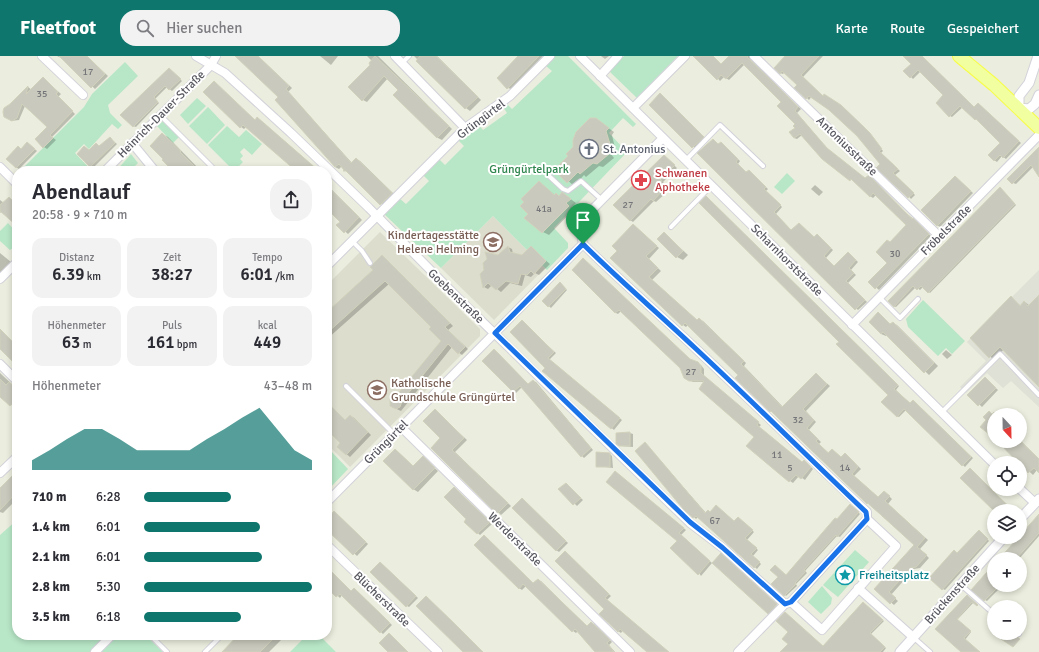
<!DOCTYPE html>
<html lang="de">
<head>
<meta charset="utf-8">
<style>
  :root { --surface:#fff; --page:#f2f2f3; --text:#2b2b33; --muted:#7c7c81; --accent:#0f766e }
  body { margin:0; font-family:Signika,sans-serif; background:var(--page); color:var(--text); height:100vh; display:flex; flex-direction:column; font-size:15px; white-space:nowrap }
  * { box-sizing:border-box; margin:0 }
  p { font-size:13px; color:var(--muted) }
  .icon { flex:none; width:22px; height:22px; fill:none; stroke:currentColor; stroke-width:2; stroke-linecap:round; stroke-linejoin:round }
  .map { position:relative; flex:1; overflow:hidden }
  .panel { position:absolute; left:12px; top:110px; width:320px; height:474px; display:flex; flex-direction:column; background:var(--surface); border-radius:16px; box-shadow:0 2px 6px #0003 }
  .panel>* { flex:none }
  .needle { width:26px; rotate:158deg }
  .fabs { position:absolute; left:987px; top:352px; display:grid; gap:8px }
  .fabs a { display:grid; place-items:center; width:40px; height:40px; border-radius:50%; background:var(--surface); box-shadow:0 2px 6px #0003; font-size:20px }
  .pin { position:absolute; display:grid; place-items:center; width:34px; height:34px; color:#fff; margin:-41px -17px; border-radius:50% 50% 50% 0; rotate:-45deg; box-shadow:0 0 4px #0007 }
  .pin .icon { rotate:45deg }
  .round { display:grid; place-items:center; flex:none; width:42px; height:42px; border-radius:16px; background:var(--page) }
  .summary { display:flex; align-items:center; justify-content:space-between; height:68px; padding:0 20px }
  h1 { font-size:22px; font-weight:600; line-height:30px }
  .figures { display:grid; grid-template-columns:repeat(3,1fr); gap:6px; height:68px; padding:4px 20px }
  .figures div { display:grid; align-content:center; border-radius:10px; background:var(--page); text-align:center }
  .figures b { font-size:17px; font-weight:600 }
  .figures small { font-size:11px; font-weight:400 }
  .figures p { font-size:11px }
  .chart { height:112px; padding:8px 20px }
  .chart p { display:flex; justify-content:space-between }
  .chart svg { width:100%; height:72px; margin-top:4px; fill:var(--accent); opacity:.7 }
  ul { padding:0 20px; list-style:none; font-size:13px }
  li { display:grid; grid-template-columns:64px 48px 1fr; align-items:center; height:30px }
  li i { height:10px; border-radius:5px; background:var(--accent) }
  header { display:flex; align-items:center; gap:24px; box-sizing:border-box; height:56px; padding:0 20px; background:var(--accent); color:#fff }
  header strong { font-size:19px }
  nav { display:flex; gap:22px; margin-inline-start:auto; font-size:14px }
  .search { width:280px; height:36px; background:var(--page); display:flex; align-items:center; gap:10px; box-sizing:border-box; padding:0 14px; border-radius:16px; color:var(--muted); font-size:15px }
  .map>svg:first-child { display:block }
</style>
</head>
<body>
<header>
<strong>Fleetfoot</strong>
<div class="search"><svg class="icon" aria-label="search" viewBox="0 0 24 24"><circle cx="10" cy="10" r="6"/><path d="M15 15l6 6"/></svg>Hier suchen</div>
<nav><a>Karte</a><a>Route</a><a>Gespeichert</a></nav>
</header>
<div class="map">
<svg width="1039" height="596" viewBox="0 0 1039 596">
  <rect width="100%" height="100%" fill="#ebedde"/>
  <!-- industrial -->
  <polygon fill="#dfe0d6" points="1039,214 1039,351 1011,325 1003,332 987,317 966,337 960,331 986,305 967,286"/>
  <!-- education -->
  <g fill="#dcddcd">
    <polygon points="493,160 545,212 494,264 441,212"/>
    <polygon points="380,176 480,273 480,280 350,411 327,388 327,229"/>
  </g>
  <!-- green -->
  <g fill="#b8e7c7">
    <polygon points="555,0 568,0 636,68 633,71 623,62 609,77 627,96 554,172 568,187 568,192 547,214 493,160 441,212 384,158 399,142 406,148 429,125 423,119 439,103 445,109 464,90 458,84 478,68 483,74 507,57 503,51 507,48 512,53 552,15 546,10"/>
    <polygon points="624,0 678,0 637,42 609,15"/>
    <polygon points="125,6 138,20 108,49 110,57 122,69 118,73 112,68 89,93 84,88 75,97 92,115 20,115 84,51 92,38"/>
    <polygon points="197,42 206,50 188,68 180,59"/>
    <polygon points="208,51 225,69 207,88 189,70"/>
    <polygon points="163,65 179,81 173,87 157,70"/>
    <polygon points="227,70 239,81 246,74 262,88 252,99 244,92 240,96 243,100 240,103 243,106 234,115 208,89"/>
    <polygon points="131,98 138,107 130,115 116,115"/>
    <polygon points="787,117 795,125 782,138 774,131"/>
    <polygon points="8,167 17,177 17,191 16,192 14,191 10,194 0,185 0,175"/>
    <polygon points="923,244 965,285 952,298 946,292 938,300 908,271 906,263"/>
    <polygon points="327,391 348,413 327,435"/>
    <polygon points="17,464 17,579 107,579 90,596 0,596 0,479"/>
    <polygon points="855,494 869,506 838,541 823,529"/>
    <polygon points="822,530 832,542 831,548 821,558 808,546"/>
    <polygon points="118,579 145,579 163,596 101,596"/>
    <polygon points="307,579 319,579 336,596 290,596"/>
  </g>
  <!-- shadow -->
  <g fill="#0003">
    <polygon points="57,0 87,0 108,20 95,33 63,3"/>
    <polygon points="236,0 258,0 292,32 288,36 352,107 357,103 360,105 395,139 384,150 342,110 339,113 335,111 279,41"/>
    <polygon points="320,0 338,0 331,9"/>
    <polygon points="367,0 378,0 452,73 442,84 438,82 395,39 399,34 388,22 367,46 363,44 372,5"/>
    <polygon points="414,0 437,0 481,44 470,55 466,52"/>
    <polygon points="519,0 543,0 511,33 508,32"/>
    <polygon points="601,0 609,0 605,3"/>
    <polygon points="698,0 713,0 722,9 730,0 752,0 750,3 801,53 797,57 829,95 916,165 931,180 879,234 870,226 889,206 890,187 907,169 876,139 873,142 870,140 854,124 851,124 823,102 802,79 797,83 794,82 797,68 782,46 745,8 729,24 724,21 720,25"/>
    <polygon points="787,0 823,0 803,21 823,41 843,51 865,72 883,95 881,97 900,115 895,119 915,139 911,143 858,79 829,53 812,40 809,44 807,42 798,29 785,16 783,18 780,17"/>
    <polygon points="905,0 922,0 975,52 980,49 1021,87 1006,103 1002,100 997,106 994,104 1001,87 963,51 952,61 950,60 945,39 920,16 913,23 905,15 912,8"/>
    <polygon points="169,13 182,25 172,35 167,31 155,43 159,47 136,71 133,70"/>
    <polygon points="43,22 61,38 58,41 75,58 52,81 56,84 47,93 44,91 48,71 25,50 19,64 11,65 4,58 28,31 32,34"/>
    <polygon points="205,36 255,65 260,64 319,115 297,115 246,71 244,73 241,71"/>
    <polygon points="660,39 707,84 697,94 650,49"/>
    <polygon points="596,63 614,76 612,79 615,92 611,98 614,102 603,111 599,110 586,121 584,119 574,130 556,114 569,100"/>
    <polygon points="162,78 168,81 201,115 176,115"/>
    <polygon points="112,84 117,88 93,112 91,110 89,95 96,88 100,91"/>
    <polygon points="28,87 37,95 19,113 16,111 22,93"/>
    <polygon points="719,89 723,89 740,105 738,108 747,117 751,117 768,133 766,135 782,151 776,158 792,175 814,182 819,181 833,194 826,202 834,211 851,199 858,206 851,214 856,219 848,227 867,246 858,254 699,97"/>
    <polygon points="1039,93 1039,119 1033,111 1016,128 1013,127"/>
    <polygon points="664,100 677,112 663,126 665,128 662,131 667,136 656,146 654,145 633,166 630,164"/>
    <polygon points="955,121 973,137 940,171 937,169"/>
    <polygon points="539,126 555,139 568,141 576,147 572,151 574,153 549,179 543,176"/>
    <polygon points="327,129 362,164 348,178 338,169 341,166 327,152"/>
    <polygon points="815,129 823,136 819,140 811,133"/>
    <polygon points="1000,132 1016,149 930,237 923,231 920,234 916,231 896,251 894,250"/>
    <polygon points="9,142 15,146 17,144 17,169 2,155 0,157 0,144 4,147"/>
    <polygon points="708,142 899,330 896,334 910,348 915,346 973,402 965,411 906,354 899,361 897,360 890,339"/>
    <polygon points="633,169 659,192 649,203 661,215 652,224 697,265 699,263 703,265 746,307 744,310 783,351 816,318 830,330 806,355 816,366 809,374 821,386 819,388 829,397 842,402 848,401 857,409 861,413 854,420 879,442 887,438 892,443 888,448 928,484 920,493 929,502 920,512 914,513 891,539 898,545 894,549 875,533 915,489 858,439 771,355 740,319 688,269 686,271 683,269 611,202 618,195"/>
    <polygon points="664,177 688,199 683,204 677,201"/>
    <polygon points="508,191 512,193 513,198 522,201 531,192 550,208 539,219 535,217 531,221 525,219 522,230 510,227 501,236 492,229 488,233 484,231 481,218"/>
    <polygon points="0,197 11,206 0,218"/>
    <polygon points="386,203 453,270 448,274 468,293 462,299 452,291 401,355 392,351 397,340 442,285 432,271 389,228 327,283 327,257"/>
    <polygon points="573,214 692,305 701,309 704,313 704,320 761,369 759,371 803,407 805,405 813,413 805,424 799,420 793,427 790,425 748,390 755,381 705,326 693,326 685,322 681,311 621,255 618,258 616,257"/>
    <polygon points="17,222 17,231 12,226"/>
    <polygon points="562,229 567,234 551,252 543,245"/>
    <polygon points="1039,241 1039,330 1004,293 994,304 971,282 1011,242 1021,250 1025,246 1030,250"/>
    <polygon points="878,258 891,269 893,267 897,269 938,310 929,319 887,279 886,280 881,278"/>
    <polygon points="522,266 556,297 549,304 622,364 614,374 544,315 547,311"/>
    <polygon points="946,294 952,299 947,303 942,298"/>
    <polygon points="497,296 529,329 533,325 536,326 593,394 584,402 582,400 522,331 516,337 514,336 483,305"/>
    <polygon points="0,317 17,333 17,346 13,351 0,333"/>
    <polygon points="985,322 998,334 982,351 969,339"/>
    <polygon points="328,349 346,365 351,360 354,362 371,379 350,401 338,391 342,387 327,373"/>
    <polygon points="435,354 467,384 455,396 511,450 501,459 432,392 442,382"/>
    <polygon points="630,377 633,378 633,391 620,390 617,378"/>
    <polygon points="1020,384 1039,403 1039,416 1037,414 1033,419 997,385"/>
    <polygon points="645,387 706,457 711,457 735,466 740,464 754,476 747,484 758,494 753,500 761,508 757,513 698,461 696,463 694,461"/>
    <polygon points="396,394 414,411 423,401 438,415 418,436 413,433"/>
    <polygon points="610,398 612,400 613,412 597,410"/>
    <polygon points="970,413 1011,452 1009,455 995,455"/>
    <polygon points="618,418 686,474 681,479 712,507 701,520 678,485"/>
    <polygon points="17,421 17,443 3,457 0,456 0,434"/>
    <polygon points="568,430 583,444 577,450 560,433"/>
    <polygon points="454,432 492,468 480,479 466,466 468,463"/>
    <polygon points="524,445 568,487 559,496 556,494"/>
    <polygon points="852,450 860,458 840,481 837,480 805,515 807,517 796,528 797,530 786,540 785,539 786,520"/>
    <polygon points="337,458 368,488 357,500 327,472 327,464"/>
    <polygon points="1039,460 1039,480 1019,503 1000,503"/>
    <polygon points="981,476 989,485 945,534 943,533 931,522"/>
    <polygon points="485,480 534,528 538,524 541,525 587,571 591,567 594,568 612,586 609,589 615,596 596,596 578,575 576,577 573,575 526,530 522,534 519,532"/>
    <polygon points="565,496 611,540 607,544 668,596 649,596 623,574 621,577 618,575 605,553"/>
    <polygon points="722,499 777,549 769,558 768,557"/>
    <polygon points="381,507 418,542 409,551 407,550"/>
    <polygon points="994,510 994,529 1002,530 987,545 985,544"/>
    <polygon points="327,511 352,536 354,533 357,535 392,569 383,578 342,539 340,542 327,530"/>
    <polygon points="967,540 974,546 957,564 971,576 965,584 979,596 963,596 937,573"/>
    <polygon points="864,548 884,565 871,578 886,592 883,596 786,596 823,591"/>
    <polygon points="240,579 286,579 269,596 223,596"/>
  </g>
  <!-- building -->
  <g fill="#c9c9bd" stroke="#d2d2bc">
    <polygon points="59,0 87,0 105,18 91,32"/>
    <polygon points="235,0 258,0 289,30 286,33 351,107 356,102 392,137 380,149 346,115 343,115 344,114 339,108 335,111 275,44 278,41"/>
    <polygon points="375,0 449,70 437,82 393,39 398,34 384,20 362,45 348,31 370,9 369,7"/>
    <polygon points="420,0 436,0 478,41 465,53 416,5"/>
    <polygon points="518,0 539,0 507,33 497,22"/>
    <polygon points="693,0 713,0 721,8 729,0 748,0 747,1 798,51 795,55 827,92 865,122 869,119 912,163 913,162 929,178 875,233 868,226 887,207 876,196 887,184 890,186 906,169 873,137 870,141 851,123 850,125 822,103 800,78 794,82 789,76 795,72 793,70 795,68 777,50 781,46 742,7 726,23 721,19 717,24"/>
    <polygon points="785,0 819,0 801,19 823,40 824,38 841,49 870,77 882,93 879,95 898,113 893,117 914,137 908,142 876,112 880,108 857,80 829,54 809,40 806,43 794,32 797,29 782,15 780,18 774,12"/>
    <polygon points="903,0 922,0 974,51 978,47 1019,85 1003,102 1000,99 994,105 988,99 1000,87 976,63 975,64 960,50 949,61 936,47 943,39 918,14 910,22 903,15 911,8"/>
    <polygon points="169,12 181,23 169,34 165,30 154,41 158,46 133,71 120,59"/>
    <polygon points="43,21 58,36 56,38 73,55 50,79 53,82 43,92 35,83 47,71 30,55 22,48 17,62 12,65 4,61 3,56 4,52 10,48 28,30 26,38"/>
    <polygon points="214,25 255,64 257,61 319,115 296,115 243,69 240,72 203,36"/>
    <polygon points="660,37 704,81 692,92 649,49"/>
    <polygon points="590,62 596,62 609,72 606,75 610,88 606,94 609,98 597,108 593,107 580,118 578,116 567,127 554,114 568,100 566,98 573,91 573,84 576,76"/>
    <polygon points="162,77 181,95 180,96 199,115 173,115 162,104 163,103 150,90"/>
    <polygon points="110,81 115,87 90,111 77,98 84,90 89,94 96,87 99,90"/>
    <polygon points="713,83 718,88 721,86 738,103 736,106 746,116 749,114 766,131 764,133 781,149 774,156 791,174 799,167 814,181 817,178 831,192 824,200 834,210 848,196 856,204 849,212 854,217 846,225 865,244 855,254 697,97"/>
    <polygon points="27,86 35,93 16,112 6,103 18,90 21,93"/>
    <polygon points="1039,91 1039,121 1031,109 1012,128 1007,123"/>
    <polygon points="664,99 675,109 660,124 662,125 659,128 664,133 653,145 651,143 630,165 613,149"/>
    <polygon points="955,120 971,135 937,170 921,154"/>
    <polygon points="539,125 554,139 556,137 559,140 562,136 571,143 566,147 569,150 542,177 524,162 528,158 520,150 524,146 521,143"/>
    <polygon points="327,130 359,161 344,177 336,169 340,166 327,153"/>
    <polygon points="1000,131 1015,148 928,237 921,230 917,234 913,230 894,251 888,245"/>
    <polygon points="706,140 898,329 894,333 910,347 913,344 971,401 962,410 904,353 897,361 881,346 888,339 836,288 839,286 699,147"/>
    <polygon points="9,141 17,149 17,170 0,155 0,149"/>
    <polygon points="633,168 657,190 646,200 658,212 649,221 697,264 699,262 744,305 741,308 782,351 816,317 827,328 803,353 814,364 807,372 818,383 816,385 828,397 832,393 841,401 845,397 854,406 858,411 852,418 878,441 884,435 890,440 885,445 925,482 917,491 927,499 916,511 911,512 889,536 896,542 890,548 874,533 914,489 868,447 867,448 771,355 770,356 740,327 735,322 738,319 685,267 682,270 610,202 617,195 612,190"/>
    <polygon points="664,176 683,195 676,202 657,183"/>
    <polygon points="508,190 510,196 522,199 531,190 546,205 534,218 531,215 527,219 521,218 518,228 506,225 496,234 488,227 483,232 480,218 484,214 483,207 487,203 485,196 498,199"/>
    <polygon points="382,199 450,267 445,271 465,291 458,298 448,288 402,345 400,351 396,353 390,350 390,342 396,340 441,285 429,273 431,271 385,225 327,277 327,256 373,214 370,211"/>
    <polygon points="583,202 690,303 698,306 701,310 701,317 759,366 757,369 802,406 804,404 811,411 801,423 796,419 789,426 746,390 754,381 699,333 704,325 689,325 684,322 680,312 619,254 615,257 572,214"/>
    <polygon points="560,226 566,233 548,251 542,245"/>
    <polygon points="1039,239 1039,331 1000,291 989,302 970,282 1011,240 1020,250 1024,245 1028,250"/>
    <polygon points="878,256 890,268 893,266 934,307 924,317 883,276 881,278 869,266"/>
    <polygon points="522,264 554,296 548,302 620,362 611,373 542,315 545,312 510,276"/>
    <polygon points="0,273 17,290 17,310 0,293"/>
    <polygon points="494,293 528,328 533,324 591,392 581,401 520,330 513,336 482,305"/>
    <polygon points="985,321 996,332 978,350 967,339"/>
    <polygon points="0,323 6,329 9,326 17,333 17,342 10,350 0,341"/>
    <polygon points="327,346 345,364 350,359 368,376 346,399 337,391 340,387 327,374"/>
    <polygon points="435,353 464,382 452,394 508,447 497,458 431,392 440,382 423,365"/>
    <polygon points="989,355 992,358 994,356 994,382 980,371 986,364 983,361"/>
    <polygon points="630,376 630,390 619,390 616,388 616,377"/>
    <polygon points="997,385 1020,385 1039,403 1039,417 1034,412 1028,417"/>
    <polygon points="645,386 705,457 708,454 710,456 716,449 734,465 738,461 753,474 745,482 757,492 751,498 760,506 754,512 696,460 693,462 684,454 635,395"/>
    <polygon points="395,393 413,410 423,400 435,412 413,434 383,405"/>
    <polygon points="596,396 610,397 610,411 596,411"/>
    <polygon points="970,412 1009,451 1005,455 994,455 960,422"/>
    <polygon points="17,415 17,436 0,454 0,432"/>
    <polygon points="615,415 684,472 679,477 710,505 698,519 670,492 677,485 606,426"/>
    <polygon points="566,427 581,442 573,449 558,433"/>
    <polygon points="454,431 490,466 477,478 464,466 466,463 444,441"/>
    <polygon points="522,442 566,485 556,495 512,452"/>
    <polygon points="850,448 859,456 837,481 836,479 804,514 806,515 795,527 796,528 784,540 771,528 778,521 770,514 775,509 786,519 835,462 837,463"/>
    <polygon points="334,455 366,486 353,499 327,474 327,463"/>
    <polygon points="1039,458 1039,477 1016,503 999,503"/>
    <polygon points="979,474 988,483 942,534 929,522 954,494 957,497"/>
    <polygon points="484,479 533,527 538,523 587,570 591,566 610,584 607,587 614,596 595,596 575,573 572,576 523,528 519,533 474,489"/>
    <polygon points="565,495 609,538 605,542 669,596 647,596 620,573 618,576 599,558 604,553 555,505"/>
    <polygon points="721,497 777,548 768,558 712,507"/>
    <polygon points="380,506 416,540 406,551 370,516"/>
    <polygon points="994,508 994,529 1000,529 984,545 971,534"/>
    <polygon points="327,511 351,535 354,532 390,567 380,577 340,538 336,541 327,532"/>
    <polygon points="967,539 978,549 977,550 972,546 957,563 971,575 964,582 980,596 961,596 935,573"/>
    <polygon points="426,540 455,568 483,596 463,596 416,550"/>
    <polygon points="863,546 883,564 870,577 885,591 880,596 780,596 788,588 782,583 788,576 776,565 785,556 823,590"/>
    <polygon points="389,577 408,596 388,596 379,587"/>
    <polygon points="1006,577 1013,577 1020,583 1013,591 1001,583"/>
    <polygon points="238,579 277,579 260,596 222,596"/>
  </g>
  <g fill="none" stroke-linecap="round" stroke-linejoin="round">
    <defs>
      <g id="service">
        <polyline points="402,7 409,0"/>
        <polyline points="160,59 216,115"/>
        <polyline points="686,104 720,69 763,110"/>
        <polyline points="549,120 563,133 568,135 581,125 602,144"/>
        <polyline points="671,171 711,130"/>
        <polyline points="352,185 362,195 370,207"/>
        <polyline points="879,241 900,262 918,243"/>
        <polyline points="346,330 394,378"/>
        <polyline points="942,356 1000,298 1039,339"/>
        <polyline points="961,529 994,558"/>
        <polyline points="1017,577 1019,578"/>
        <polyline points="150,579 167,596"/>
        <polyline points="913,581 930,596"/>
        <polyline points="205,596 222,579"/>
      </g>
      <g id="minor">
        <polyline points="42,0 83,39"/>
        <polyline points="196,0 225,17 291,77 369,152 463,247 690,467 723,492 785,548"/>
        <polyline points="395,0 465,72"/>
        <polyline points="580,0 994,408"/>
        <polyline points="754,0 939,180"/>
        <polyline points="600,20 618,0"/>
        <polyline points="633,52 685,0"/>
        <polyline points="132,87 155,115"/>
        <polyline points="0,111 17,128"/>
        <polyline points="105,115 211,9 216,0"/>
        <path d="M583,188C619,224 657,256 694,291C752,345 808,401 867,456V463"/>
        <polyline points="583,188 579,167 663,82"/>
        <polyline points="327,210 465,72 510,40 550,0"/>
        <polyline points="0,223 17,206"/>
        <polyline points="852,269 1039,79"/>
        <polyline points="0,308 17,325"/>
        <polyline points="401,371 630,596"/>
        <polyline points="0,417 17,401"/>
        <polyline points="1020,433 1035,447"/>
        <polyline points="327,446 583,188"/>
        <polyline points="327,489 438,596"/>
        <polyline points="858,532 913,581"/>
        <polyline points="791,546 822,574 896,490 867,463"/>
        <polyline points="791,546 867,463"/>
        <polyline points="95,596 112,579"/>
        <polyline points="738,596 785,548 789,547"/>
      </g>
      <g id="tertiary">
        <polyline points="1038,0 1029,27 1019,40 1019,52 1029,53 1035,48 1039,39"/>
        <polyline points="1020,463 1039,443"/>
        <polyline points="900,596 1004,481"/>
      </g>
      <polyline id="primary" points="959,0 994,29 1039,72"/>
    </defs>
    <!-- service casing -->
    <use href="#service" stroke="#d2d2da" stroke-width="6"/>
    <!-- minor casing -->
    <use href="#minor" stroke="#d2d2da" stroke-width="10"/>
    <!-- tertiary casing -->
    <use href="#tertiary" stroke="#d2d2da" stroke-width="11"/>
    <!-- primary casing -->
    <use href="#primary" stroke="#f7fd47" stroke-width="14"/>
    <!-- service -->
    <use href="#service" stroke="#fff" stroke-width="4"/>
    <!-- minor -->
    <use href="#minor" stroke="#fff" stroke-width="8"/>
    <!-- tertiary -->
    <use href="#tertiary" stroke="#fff" stroke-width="9"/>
    <!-- primary -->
    <use href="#primary" stroke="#f1ffa1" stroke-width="12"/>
  </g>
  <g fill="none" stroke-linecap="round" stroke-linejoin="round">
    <defs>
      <path id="route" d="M583,188C619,224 657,256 694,291C752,345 808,401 866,456L867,463L791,546L785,548L723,492L690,466L495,277Z"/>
    </defs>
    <!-- route casing -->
    <use href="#route" stroke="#fff" stroke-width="8"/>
    <!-- route -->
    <use href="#route" stroke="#1a73e8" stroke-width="5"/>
  </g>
  <!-- icons -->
  <defs>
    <symbol id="church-ring" viewBox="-11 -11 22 22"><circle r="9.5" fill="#fff" stroke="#6b7280" stroke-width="1.5"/><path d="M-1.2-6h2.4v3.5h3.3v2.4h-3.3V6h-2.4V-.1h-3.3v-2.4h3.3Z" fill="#6b7280"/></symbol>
    <symbol id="pharmacy-ring" viewBox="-11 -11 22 22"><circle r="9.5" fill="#fff" stroke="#e0444e" stroke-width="1.5"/><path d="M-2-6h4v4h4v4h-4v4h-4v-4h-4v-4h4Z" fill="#e0444e"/></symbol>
    <symbol id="school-ring" viewBox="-11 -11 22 22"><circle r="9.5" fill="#fff" stroke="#8d6e63" stroke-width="1.5"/><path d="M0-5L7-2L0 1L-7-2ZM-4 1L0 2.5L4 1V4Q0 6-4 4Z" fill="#8d6e63"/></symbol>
    <symbol id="sight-ring" viewBox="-11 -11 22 22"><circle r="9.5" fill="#fff" stroke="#0f9aa8" stroke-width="1.5"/><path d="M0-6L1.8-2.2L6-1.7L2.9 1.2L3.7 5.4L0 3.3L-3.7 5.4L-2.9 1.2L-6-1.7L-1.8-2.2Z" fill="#0f9aa8"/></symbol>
  </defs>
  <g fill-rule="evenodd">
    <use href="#church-ring" x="578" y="82" width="22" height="22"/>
    <use href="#pharmacy-ring" x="630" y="113" width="22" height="22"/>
    <use href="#school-ring" x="482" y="175" width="22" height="22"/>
    <use href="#school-ring" x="366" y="323" width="22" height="22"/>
    <use href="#sight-ring" x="834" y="508" width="22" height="22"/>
  </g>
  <g text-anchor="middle" stroke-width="4" stroke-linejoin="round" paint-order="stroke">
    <!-- number labels -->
    <g font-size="10" fill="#747578">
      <text x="88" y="19">17</text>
      <text x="42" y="41">35</text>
      <text x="628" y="152">27</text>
      <text x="544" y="156">41a</text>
      <text x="895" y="201">30</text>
      <text x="691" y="319">27</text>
      <text x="798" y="367">32</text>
      <text x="777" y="402">11</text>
      <text x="790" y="415">5</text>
      <text x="845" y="415">14</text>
      <text x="715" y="468">67</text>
    </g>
    <!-- street labels -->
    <g font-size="12" fill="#585961" stroke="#fff">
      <text transform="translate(161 58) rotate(-45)" y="4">Heinrich-Dauer-Straße</text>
      <text transform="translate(481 63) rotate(-37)" y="4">Grüngürtel</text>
      <text transform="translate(847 90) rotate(44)" y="4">Antoniusstraße</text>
      <text transform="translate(946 174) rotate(-45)" y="4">Fröbelstraße</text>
      <text transform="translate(787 204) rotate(45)" y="4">Scharnhorststraße</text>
      <text transform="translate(456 240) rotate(44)" y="4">Goebenstraße</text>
      <text transform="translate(386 386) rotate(-45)" y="4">Grüngürtel</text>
      <text transform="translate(515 483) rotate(45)" y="4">Werderstraße</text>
      <text transform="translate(952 538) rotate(-48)" y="4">Brückenstraße</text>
      <text transform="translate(382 543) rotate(44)" y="4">Blücherstraße</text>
    </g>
    <!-- worship labels -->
    <g font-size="12" fill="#5b616d" stroke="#fff" text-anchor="start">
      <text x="603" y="97">St. Antonius</text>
    </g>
    <!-- park labels -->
    <g font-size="12" fill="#2d844c" stroke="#fff">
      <text x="529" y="117">Grüngürtelpark</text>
    </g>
    <!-- health labels -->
    <g font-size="12" fill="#be3a42" stroke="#fff" text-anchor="start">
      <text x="655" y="121">Schwanen<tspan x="655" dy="14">Aphotheke</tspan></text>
    </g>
    <!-- education labels -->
    <g font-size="12" fill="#785e54" stroke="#fff" text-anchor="end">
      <text x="479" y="183">Kindertagesstätte<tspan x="479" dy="14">Helene Helming</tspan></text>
      <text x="391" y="331" text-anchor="start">Katholische<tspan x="391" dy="14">Grundschule Grüngürtel</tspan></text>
    </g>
    <!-- culture labels -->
    <g font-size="12" fill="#0d838f" stroke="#fff" text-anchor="start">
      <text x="859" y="523">Freiheitsplatz</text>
    </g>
  </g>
</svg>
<div class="fabs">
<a><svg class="needle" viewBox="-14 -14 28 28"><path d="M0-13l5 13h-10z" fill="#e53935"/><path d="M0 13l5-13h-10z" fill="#7c7c81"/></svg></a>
<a><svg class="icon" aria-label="locate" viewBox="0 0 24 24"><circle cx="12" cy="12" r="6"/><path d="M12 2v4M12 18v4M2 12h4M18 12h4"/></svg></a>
<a><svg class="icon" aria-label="layers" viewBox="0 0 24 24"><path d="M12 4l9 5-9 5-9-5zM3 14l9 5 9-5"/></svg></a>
<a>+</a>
<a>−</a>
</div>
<div class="pin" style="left:583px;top:188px;background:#1e9e55"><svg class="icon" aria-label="arrive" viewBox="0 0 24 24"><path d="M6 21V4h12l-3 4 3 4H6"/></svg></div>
<section class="panel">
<div class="summary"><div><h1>Abendlauf</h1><p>20:58 · 9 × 710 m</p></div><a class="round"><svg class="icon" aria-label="share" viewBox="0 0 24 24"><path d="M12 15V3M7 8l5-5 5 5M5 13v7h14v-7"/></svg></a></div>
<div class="figures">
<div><p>Distanz</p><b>6.39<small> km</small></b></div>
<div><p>Zeit</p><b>38:27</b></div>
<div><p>Tempo</p><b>6:01<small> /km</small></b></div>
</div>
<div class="figures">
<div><p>Höhenmeter</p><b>63<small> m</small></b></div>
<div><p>Puls</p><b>161<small> bpm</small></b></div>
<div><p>kcal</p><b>449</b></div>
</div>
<div class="chart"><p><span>Höhenmeter</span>43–48 m</p>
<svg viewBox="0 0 160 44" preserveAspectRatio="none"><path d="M0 44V38L10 32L20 25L30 19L40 19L50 25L60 32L70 32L80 32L90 32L100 25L110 19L120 12L130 6L140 19L150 32L160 38V44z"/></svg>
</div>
<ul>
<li><b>710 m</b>6:28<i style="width:52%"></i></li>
<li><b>1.4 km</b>6:01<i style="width:69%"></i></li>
<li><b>2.1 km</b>6:01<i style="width:70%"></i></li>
<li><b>2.8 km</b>5:30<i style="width:100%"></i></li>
<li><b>3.5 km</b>6:18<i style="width:58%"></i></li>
</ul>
</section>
</div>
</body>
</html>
